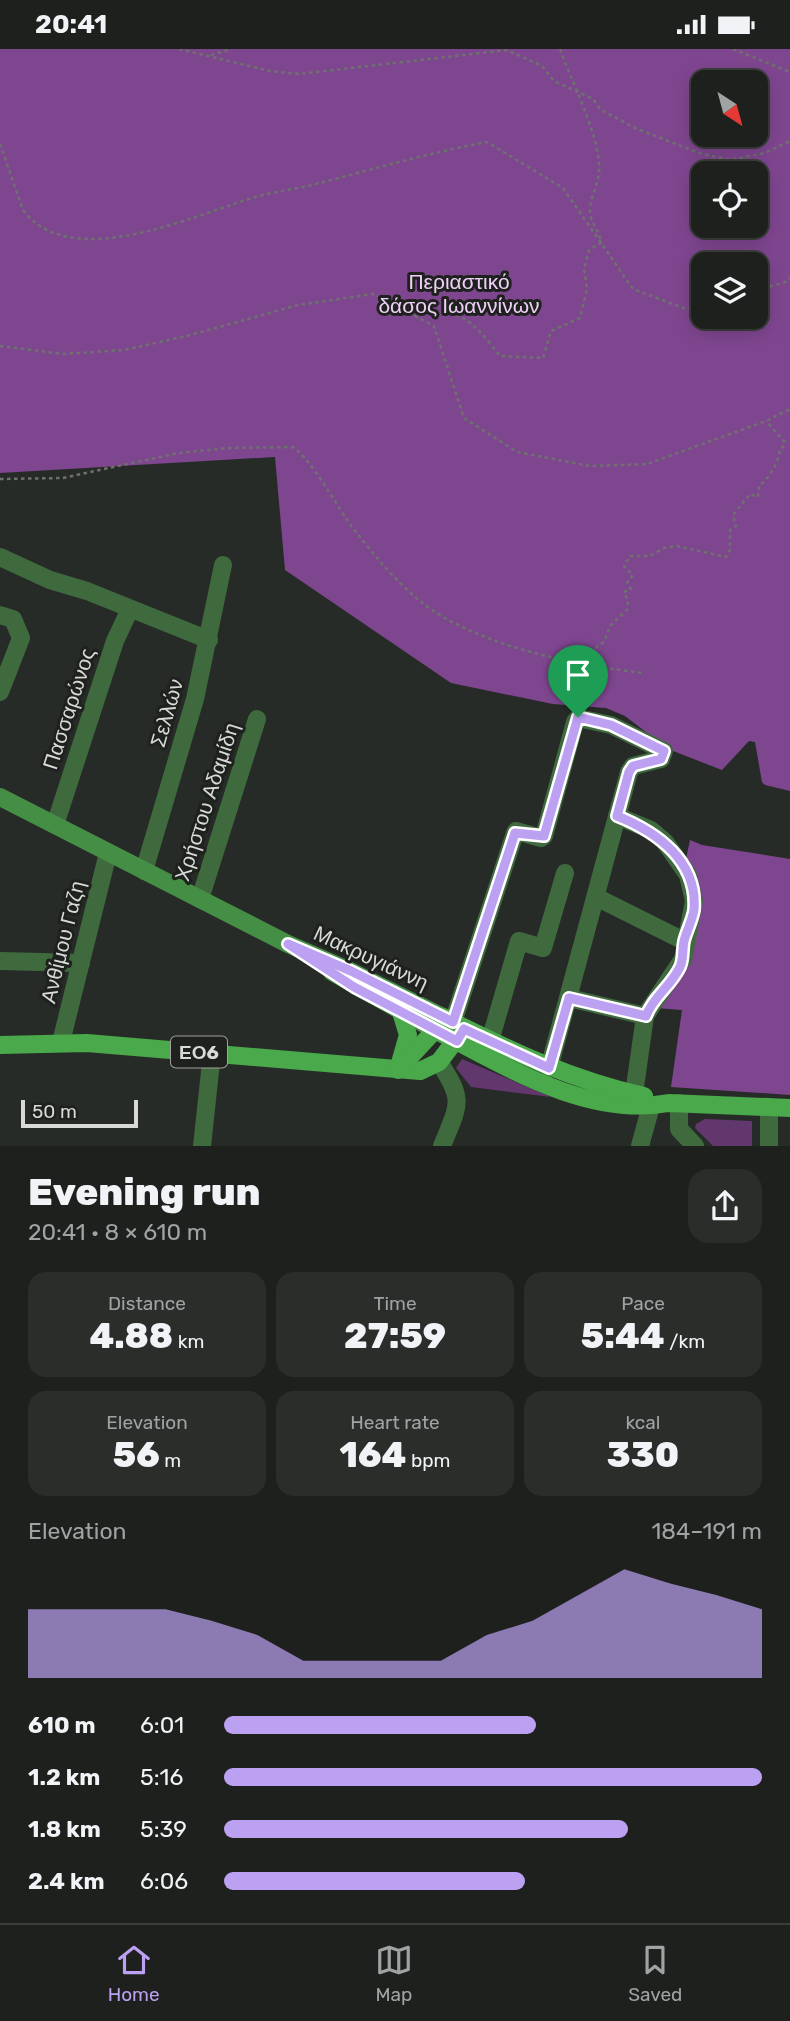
<!DOCTYPE html>
<html lang="en">
<head>
<meta charset="utf-8">
<style>
  :root { --surface:#1d201d; --page:#2a2d2a; --text:#f1f3f6; --muted:#a0a3a4; --line:#3b3e3b; --accent:#bca0f2 }
  body { margin:0; font-family:Rubik,sans-serif; background:var(--page); color:var(--text); height:100vh; display:flex; flex-direction:column; font-size:26px; white-space:nowrap }
  * { box-sizing:border-box; margin:0 }
  p { font-size:23px; color:var(--muted) }
  .icon { flex:none; width:38px; height:38px; fill:none; stroke:currentColor; stroke-width:2; stroke-linecap:round; stroke-linejoin:round }
  .map { position:relative; height:1097px; overflow:hidden }
  .details { display:flex; flex-direction:column; background:var(--surface); flex:1 }
  .details>* { flex:none }
  .needle { width:46px; rotate:144deg }
  .fabs { position:absolute; left:691px; top:21px; display:grid; gap:14px }
  .fabs a { display:grid; place-items:center; width:77px; height:77px; border-radius:14px; background:var(--surface); box-shadow:0 4px 18px #0003,0 0 0 2px var(--line); font-size:35px }
  .scale { position:absolute; left:21px; bottom:18px; width:117px; box-sizing:border-box; padding-left:7px; border:4px solid #d7dad7; border-top:0; font-size:19px; line-height:24px; white-space:nowrap; color:#d7dad7; -webkit-text-stroke:5px #1e211d; paint-order:stroke }
  .pin { position:absolute; display:grid; place-items:center; width:60px; height:60px; color:#fff; margin:-72px -30px; border-radius:50% 50% 50% 0; rotate:-45deg; box-shadow:0 0 7px #0007 }
  .pin .icon { rotate:45deg }
  .round { display:grid; place-items:center; flex:none; width:74px; height:74px; border-radius:21px; background:var(--page) }
  .headline { display:flex; align-items:center; justify-content:space-between; height:119px; padding:0 28px }
  h1 { font-size:38px; font-weight:800; line-height:52px }
  .stats { display:grid; grid-template-columns:repeat(3,1fr); gap:10px; height:119px; padding:7px 28px }
  .stats div { display:grid; align-content:center; border-radius:18px; background:var(--page); text-align:center }
  .stats b { font-size:35px; font-weight:800 }
  .stats small { font-size:19px; font-weight:400 }
  .stats p { font-size:19px }
  .chart { height:196px; padding:14px 28px }
  .chart p { display:flex; justify-content:space-between }
  .chart svg { width:100%; height:126px; margin-top:7px; fill:var(--accent); opacity:.7 }
  ul { padding:0 28px; list-style:none; font-size:23px }
  li { display:grid; grid-template-columns:112px 84px 1fr; align-items:center; height:52px }
  li i { height:18px; border-radius:9px; background:var(--accent) }
  .status { display:flex; justify-content:space-between; align-items:center; height:49px; padding:0 35px; background:var(--surface); direction:ltr }
  .status svg { height:19px; fill:currentColor }
  .dock { display:flex; justify-content:space-around; align-items:center; height:98px; border-top:2px solid var(--line); background:var(--surface); font-size:19px; color:var(--muted) }
  .dock a { display:grid; justify-items:center; gap:4px }
  .dock .selected { color:var(--accent) }
  .map>svg:first-child { display:block }
</style>
</head>
<body>
<div class="status"><b>20:41</b><svg viewBox="0 0 49 12"><path d="M0 12V9h3v3zM5 12V6h3v6zM10 12V3h3v9zM15 12V0h3v12zM26 1h20v11H26zM47 4h2v5h-2z"/></svg></div>
<div class="map">
<svg width="790" height="1097" viewBox="0 0 790 1097">
  <rect width="100%" height="100%" fill="#272b27"/>
  <!-- green -->
  <g fill="#62376e">
    <polygon points="462,1010 551,1048 471,1038 456,1019"/>
    <polygon points="705,1070 752,1072 752,1097 713,1097 695,1079 696,1075"/>
  </g>
  <!-- forest -->
  <g fill="#7f4690" fill-rule="evenodd">
    <path d="M0,0H790V742L765,736L762,733L755,693L749,692L722,721L668,700L625,667L606,659L553,655L451,634L285,521L275,408L0,424ZM704,33H756V86H704ZM704,124H756V177H704ZM704,215H756V268H704Z"/>
    <polygon points="690,791 702,796 790,810 790,1046 671,1038 682,961 656,959 686,918 686,810"/>
  </g>
  <g fill="none" stroke-linecap="round" stroke-linejoin="round">
    <!-- path -->
    <g stroke="#6e716e" stroke-width="2.5" stroke-dasharray="3.5 3.5" stroke-linecap="butt">
      <polyline points="179,0 270,22 299,25 507,1 542,17 554,32 593,50 601,61 635,79 699,104 730,111 765,104 790,92"/>
      <polyline points="733,0 790,23"/>
      <polyline points="211,6 231,0"/>
      <path d="M0,95L23,161C72,226 198,164 259,147C278,142 297,140 316,135C373,120 429,104 487,93L563,139L633,240L686,260L704,255"/>
      <polyline points="756,241 783,234 790,229"/>
      <path d="M407,265C460,259 468,266 500,307L543,309L551,282L580,269L587,240L584,220L589,201L601,194C600,183 592,175 590,165C589,149 598,138 599,123C602,91 571,32 560,0"/>
      <polyline points="0,297 63,305 124,301 187,287 298,256 373,245 434,277 464,369 517,403 590,417 647,415 766,372 790,360"/>
      <path d="M0,430L63,429L178,404L230,399L292,398C308,405 339,460 352,478C377,510 407,547 443,568C501,601 576,616 643,624"/>
      <polyline points="569,612 565,643 569,656"/>
      <path d="M586,615V605L604,593L610,577L627,561L628,552L624,543L631,540L627,534L633,526L624,517L630,507H650L664,499L677,497L726,508L730,501V481L736,477L733,466L750,445L758,448L759,437C768,431 780,411 780,400L784,397V392L766,372"/>
    </g>
    <!-- street -->
    <g stroke="#3e6a3e" stroke-width="18">
      <polyline points="0,508 50,531 87,542 209,591"/>
      <polyline points="0,566 13,570 21,589 0,643"/>
      <polyline points="617,767 651,781 665,793 688,826 694,852 683,910 645,967 634,1045"/>
      <polyline points="55,776 115,592 130,560"/>
      <polyline points="144,822 195,650 223,516"/>
      <polyline points="596,848 684,892"/>
      <polyline points="200,850 257,670"/>
      <polyline points="0,912 81,914"/>
      <polyline points="569,949 645,967"/>
      <polyline points="453,973 515,784 516,782 541,789 544,787 575,673 578,669 611,676 664,702 661,710 633,717 629,723 549,1019"/>
      <polyline points="490,992 519,892 543,899 565,824"/>
      <polyline points="61,993 108,804"/>
      <path d="M439,1013C465,1052 459,1055 442,1097"/>
      <polyline points="679,1054 679,1080 695,1097"/>
      <polyline points="769,1058 769,1097"/>
      <polyline points="202,1097 212,1004"/>
      <polyline points="640,1097 651,1057"/>
    </g>
    <!-- secondary -->
    <g stroke="#458e46" stroke-width="18">
      <polyline points="0,748 288,895 350,922 443,968"/>
      <polyline points="332,923 435,981"/>
    </g>
    <!-- primary -->
    <g stroke="#49a94b" stroke-width="18">
      <path d="M435,981C505,1017 587,1069 669,1054L790,1059"/>
      <polyline points="0,996 87,994 420,1022 439,1013 464,980"/>
      <polyline points="400,1014 408,986 401,963"/>
      <path d="M398,1021L435,981L443,968C509,1001 571,1031 644,1047"/>
    </g>
  </g>
  <g fill="none" stroke-linecap="round" stroke-linejoin="round">
    <defs>
      <path id="route" d="M578,668L611,676L664,702L661,710L633,717L629,723L617,767C657,783 698,812 694,861C692,872 687,881 684,892C682,901 684,909 680,918C671,937 653,948 646,967L569,949L549,1019L464,980L457,992L354,938L288,895L351,922L453,973L515,784L544,787Z"/>
    </defs>
    <!-- route casing -->
    <use href="#route" stroke="#fff" stroke-width="14"/>
    <!-- route -->
    <use href="#route" stroke="#bca0f2" stroke-width="9"/>
  </g>
  <g text-anchor="middle" stroke-width="6" stroke-linejoin="round" paint-order="stroke">
    <!-- shield labels -->
    <rect fill="#1e211d" stroke="#a0a29f" stroke-width="2" x="171" y="987.5" width="56" height="31" rx="5"/>
    <g font-size="19" font-weight="bold" fill="#d7dad7">
      <text x="199" y="1010">ΕΟ6</text>
    </g>
    <!-- park labels -->
    <g font-size="21" fill="#eecff7" stroke="#1e211d">
      <text x="459" y="240">Περιαστικό<tspan x="459" dy="24">δάσος Ιωαννίνων</tspan></text>
    </g>
    <!-- street labels -->
    <g font-size="21" fill="#d7dad7" stroke="#1e211d">
      <text transform="translate(69 660) rotate(-72)" y="7">Πασσαρώνος</text>
      <text transform="translate(167 664) rotate(-74)" y="7">Σελλών</text>
      <text transform="translate(207 753) rotate(-72)" y="7">Χρήστου Αδαμίδη</text>
      <text transform="translate(63 893) rotate(-76)" y="7">Ανθίμου Γαζη</text>
      <text transform="translate(371 909) rotate(25)" y="7">Μακρυγιάννη</text>
    </g>
  </g>
</svg>
<div class="fabs">
<a><svg class="needle" viewBox="-14 -14 28 28"><path d="M0-13l5 13h-10z" fill="#e53935"/><path d="M0 13l5-13h-10z" fill="#a0a3a4"/></svg></a>
<a><svg class="icon" aria-label="locate" viewBox="0 0 24 24"><circle cx="12" cy="12" r="6"/><path d="M12 2v4M12 18v4M2 12h4M18 12h4"/></svg></a>
<a><svg class="icon" aria-label="layers" viewBox="0 0 24 24"><path d="M12 4l9 5-9 5-9-5zM3 14l9 5 9-5"/></svg></a>
</div>
<div class="scale">50 m</div>
<div class="pin" style="left:578px;top:668px;background:#1e9e55"><svg class="icon" aria-label="arrive" viewBox="0 0 24 24"><path d="M6 21V4h12l-3 4 3 4H6"/></svg></div>
</div>
<section class="details">
<div class="headline"><div><h1>Evening run</h1><p>20:41 · 8 × 610 m</p></div><a class="round"><svg class="icon" aria-label="share" viewBox="0 0 24 24"><path d="M12 15V3M7 8l5-5 5 5M5 13v7h14v-7"/></svg></a></div>
<div class="stats">
<div><p>Distance</p><b>4.88<small> km</small></b></div>
<div><p>Time</p><b>27:59</b></div>
<div><p>Pace</p><b>5:44<small> /km</small></b></div>
</div>
<div class="stats">
<div><p>Elevation</p><b>56<small> m</small></b></div>
<div><p>Heart rate</p><b>164<small> bpm</small></b></div>
<div><p>kcal</p><b>330</b></div>
</div>
<div class="chart"><p><span>Elevation</span>184–191 m</p>
<svg viewBox="0 0 160 44" preserveAspectRatio="none"><path d="M0 44V20L10 20L20 20L30 20L40 24L50 29L60 38L70 38L80 38L90 38L100 29L110 24L120 15L130 6L140 11L150 15L160 20V44z"/></svg>
</div>
<ul>
<li><b>610 m</b>6:01<i style="width:58%"></i></li>
<li><b>1.2 km</b>5:16<i style="width:100%"></i></li>
<li><b>1.8 km</b>5:39<i style="width:75%"></i></li>
<li><b>2.4 km</b>6:06<i style="width:56%"></i></li>
</ul>
</section>
<nav class="dock">
<a class="selected"><svg class="icon" aria-label="home" viewBox="0 0 24 24"><path d="M3 11l9-7 9 7M6 9v11h12V9"/></svg>Home</a>
<a><svg class="icon" aria-label="map" viewBox="0 0 24 24"><path d="M3 6l6-2 6 2 6-2v14l-6 2-6-2-6 2zM9 4v14M15 6v14"/></svg>Map</a>
<a><svg class="icon" aria-label="saved" viewBox="0 0 24 24"><path d="M7 4h10v16l-5-4-5 4z"/></svg>Saved</a>
</nav>
</body>
</html>
